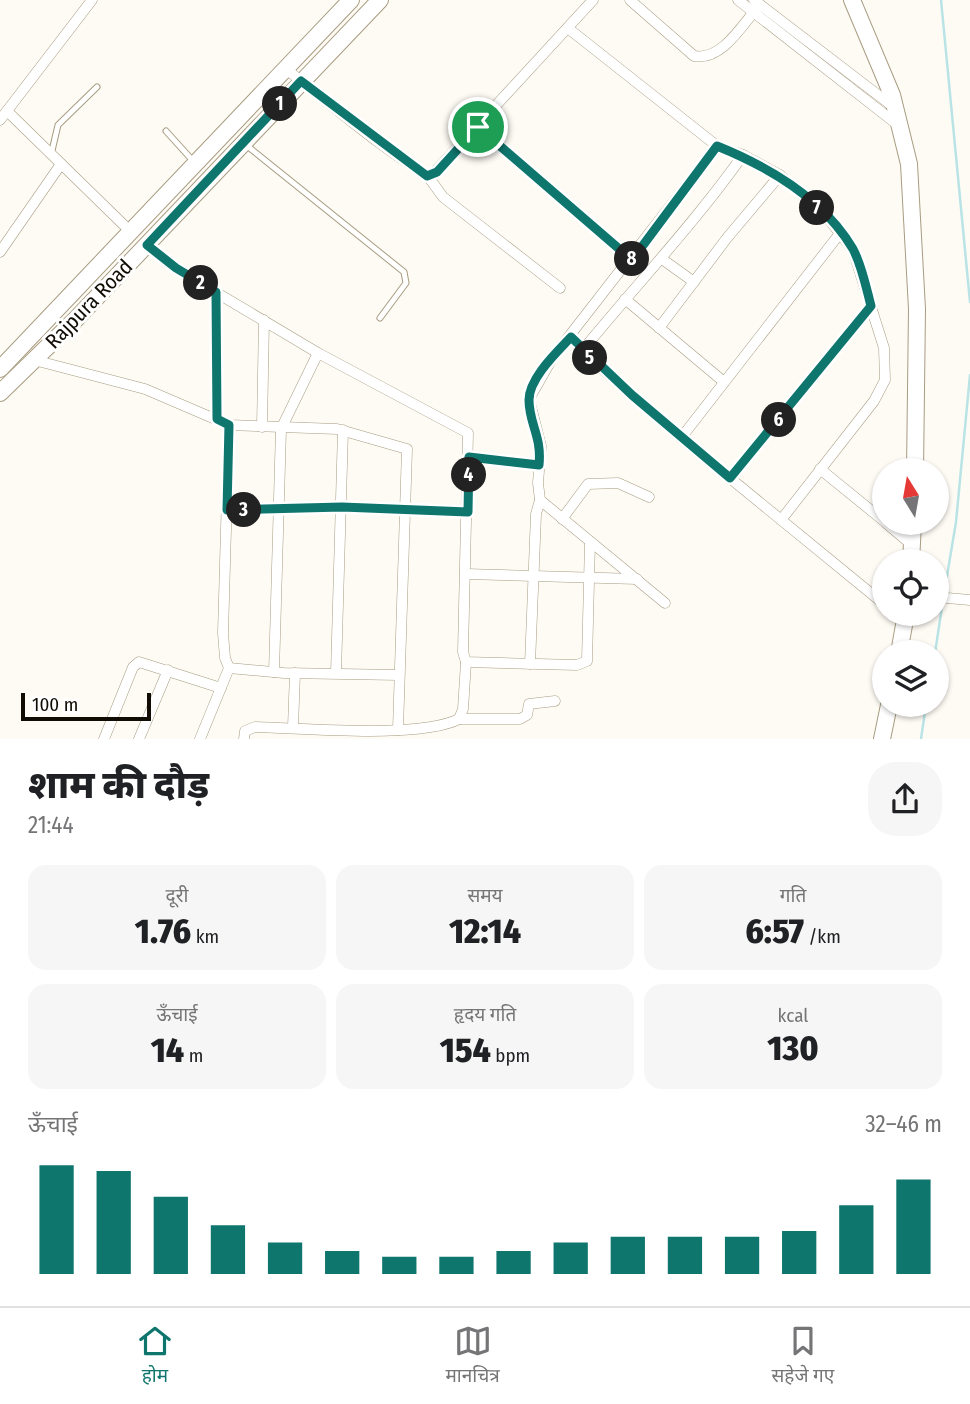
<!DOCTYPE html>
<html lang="hi">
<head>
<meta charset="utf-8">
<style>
  :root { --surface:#fff; --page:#f6f6f6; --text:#202124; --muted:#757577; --line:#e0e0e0; --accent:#0f766e }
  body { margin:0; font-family:"Fira Sans Condensed","Noto Sans Devanagari",sans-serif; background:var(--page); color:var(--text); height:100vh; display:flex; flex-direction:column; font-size:26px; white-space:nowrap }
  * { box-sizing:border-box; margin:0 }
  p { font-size:23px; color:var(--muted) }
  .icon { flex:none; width:38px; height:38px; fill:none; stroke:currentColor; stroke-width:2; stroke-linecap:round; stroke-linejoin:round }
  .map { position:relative; height:739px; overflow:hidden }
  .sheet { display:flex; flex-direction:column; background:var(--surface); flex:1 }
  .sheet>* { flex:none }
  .needle { width:46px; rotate:349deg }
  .controls { position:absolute; left:872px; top:458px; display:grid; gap:14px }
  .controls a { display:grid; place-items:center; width:77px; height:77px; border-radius:50%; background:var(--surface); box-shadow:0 2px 5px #0004; font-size:35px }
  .scale { position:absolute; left:21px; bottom:18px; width:130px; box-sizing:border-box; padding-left:7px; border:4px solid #100b03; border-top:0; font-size:19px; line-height:24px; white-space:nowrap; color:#100b03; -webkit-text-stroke:5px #fff; paint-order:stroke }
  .pin { position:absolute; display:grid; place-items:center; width:60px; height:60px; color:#fff; margin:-30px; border:4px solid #fff; border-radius:50%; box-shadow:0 2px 7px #0007 }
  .km { position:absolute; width:35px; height:35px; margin:-18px; border-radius:50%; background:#222; color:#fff; font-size:19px; line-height:35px; text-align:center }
  .round { display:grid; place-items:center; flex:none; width:74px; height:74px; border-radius:28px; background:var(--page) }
  .summary { display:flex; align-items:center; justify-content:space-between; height:119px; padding:0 28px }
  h1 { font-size:38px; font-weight:800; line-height:52px }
  .stats { display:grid; grid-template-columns:repeat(3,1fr); gap:10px; height:119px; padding:7px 28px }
  .stats div { display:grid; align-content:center; border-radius:18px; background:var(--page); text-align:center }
  .stats b { font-size:35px; font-weight:800 }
  .stats small { font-size:19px; font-weight:400 }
  .stats p { font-size:19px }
  .chart { height:196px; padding:14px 28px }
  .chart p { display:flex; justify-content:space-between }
  .chart svg { width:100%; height:126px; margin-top:7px; stroke:var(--accent); stroke-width:6 }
  .tabs { display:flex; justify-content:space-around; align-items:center; height:98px; border-top:2px solid var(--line); background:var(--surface); font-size:19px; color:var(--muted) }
  .tabs a { display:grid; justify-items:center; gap:4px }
  .tabs .current { color:var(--accent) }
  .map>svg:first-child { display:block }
</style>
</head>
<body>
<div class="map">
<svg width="970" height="739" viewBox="0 0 970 739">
  <rect width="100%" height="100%" fill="#fefbf5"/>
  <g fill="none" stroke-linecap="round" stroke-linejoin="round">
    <!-- stream -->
    <g stroke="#b9e3e5" stroke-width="2.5">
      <polyline points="941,0 970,302"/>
      <polyline points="944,594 956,522 970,375"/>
      <polyline points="935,653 943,600"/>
      <polyline points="921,739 926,705"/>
    </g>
    <defs>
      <g id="service">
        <polyline points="166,131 194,162"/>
        <polyline points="246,145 404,272 406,283 380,318"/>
        <polyline points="51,155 58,125 97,87"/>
      </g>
      <g id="minor">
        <path d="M630,0L694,56C721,61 741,27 757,8"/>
        <polyline points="738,0 898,125"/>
        <polyline points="754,0 895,108"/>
        <polyline points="569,29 717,146 743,155 780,175 828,218 853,250 884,348 885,380 874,401 781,520"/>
        <path d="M286,69C307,85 416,177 432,175L593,0"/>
        <polyline points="7,111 132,233"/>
        <polyline points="0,120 92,0"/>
        <polyline points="478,127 632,260"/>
        <polyline points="427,175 443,197 560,288"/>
        <polyline points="147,245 175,268 318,353 468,433 463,652 466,662 577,665 587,661 590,542"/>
        <polyline points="0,252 61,164"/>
        <polyline points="662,259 694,282"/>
        <polyline points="216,292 217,419"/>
        <polyline points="625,299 724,382"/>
        <polyline points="659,328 727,238 780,175"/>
        <polyline points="571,337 582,351 681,438 884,604"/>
        <path d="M582,351C636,285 694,224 743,155"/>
        <polyline points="34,360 145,389 229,425 337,429 407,449 398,730"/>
        <polyline points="262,427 264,320"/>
        <polyline points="681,438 841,232"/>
        <polyline points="469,457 539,465"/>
        <polyline points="820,469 884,521"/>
        <polyline points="730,478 871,306"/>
        <polyline points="227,510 342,507 468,511"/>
        <polyline points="562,519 588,484 618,483 649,497"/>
        <polyline points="886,523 912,545"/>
        <polyline points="466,574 637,579"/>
        <polyline points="936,597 970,600"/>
        <polyline points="665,603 540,500 538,483 541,446 529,399 553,357 717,146"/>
        <polyline points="530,664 536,514 540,500"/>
        <polyline points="229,668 284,673 399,675"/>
        <polyline points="274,672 281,429 318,353"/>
        <polyline points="336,673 343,430"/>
        <polyline points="459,719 520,719 527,715 529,704 555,701"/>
        <polyline points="293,727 295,673"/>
        <polyline points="104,739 133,667 139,662 221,688"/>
        <polyline points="139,739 168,670"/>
        <polyline points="200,739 229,668 225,658 223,633 229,425"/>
        <path d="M244,739L245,731L255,727C304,728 419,739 459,719L463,709L466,662"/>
      </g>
      <g id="primary">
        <polyline points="852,0 892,95 909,164 917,309 915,471"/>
        <polyline points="0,369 351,0"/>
        <polyline points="0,393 76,319 380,0"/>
        <polyline points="911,562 913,523"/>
        <polyline points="899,653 906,614"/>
        <polyline points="882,739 889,705"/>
      </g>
    </defs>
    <!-- service casing -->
    <use href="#service" stroke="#a89c81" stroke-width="7"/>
    <!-- minor casing -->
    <use href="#minor" stroke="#a89c81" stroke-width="11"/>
    <!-- primary casing -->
    <use href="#primary" stroke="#a89c81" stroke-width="18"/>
    <!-- service -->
    <use href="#service" stroke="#fff" stroke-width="5"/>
    <!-- minor -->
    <use href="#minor" stroke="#fff" stroke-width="10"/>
    <!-- primary -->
    <use href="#primary" stroke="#fff" stroke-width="16"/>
  </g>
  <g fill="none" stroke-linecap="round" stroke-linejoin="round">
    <defs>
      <path id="route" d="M301,81L427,176L437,172L478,127L632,260L717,146C769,167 823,198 853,249C862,266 866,287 871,306L730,478L632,395L571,337C557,352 529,378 529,400C529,424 542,436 539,465L469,457L468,512L342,507L227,510L229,425L217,419L216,292L176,268L147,245Z"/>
    </defs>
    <!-- route casing -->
    <use href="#route" stroke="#fff" stroke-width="14"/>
    <!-- route -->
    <use href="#route" stroke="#0f766e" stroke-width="9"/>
  </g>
  <g text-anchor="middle" stroke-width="6" stroke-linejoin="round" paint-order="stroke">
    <!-- street labels -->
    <g font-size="21" fill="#100b03" stroke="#fff">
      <text transform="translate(89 304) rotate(-46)" y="7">Rajpura Road</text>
    </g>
  </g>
</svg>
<div class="controls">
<a><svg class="needle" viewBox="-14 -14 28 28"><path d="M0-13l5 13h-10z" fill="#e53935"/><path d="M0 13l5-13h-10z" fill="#757577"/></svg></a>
<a><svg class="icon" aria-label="locate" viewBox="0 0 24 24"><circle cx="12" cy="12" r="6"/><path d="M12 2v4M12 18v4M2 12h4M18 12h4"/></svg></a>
<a><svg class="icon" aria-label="layers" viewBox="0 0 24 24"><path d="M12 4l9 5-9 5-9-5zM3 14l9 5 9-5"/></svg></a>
</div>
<div class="scale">100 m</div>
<div class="pin" style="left:478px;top:127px;background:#1e9e55"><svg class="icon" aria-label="arrive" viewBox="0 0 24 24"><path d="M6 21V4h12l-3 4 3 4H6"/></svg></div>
<b class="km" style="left:280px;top:104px">1</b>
<b class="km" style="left:201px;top:283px">2</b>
<b class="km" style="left:244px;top:510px">3</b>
<b class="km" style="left:469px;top:475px">4</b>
<b class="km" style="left:590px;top:358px">5</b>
<b class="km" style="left:779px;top:420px">6</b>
<b class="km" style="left:817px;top:208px">7</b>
<b class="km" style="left:632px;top:259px">8</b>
</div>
<section class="sheet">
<div class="summary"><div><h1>शाम की दौड़</h1><p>21:44</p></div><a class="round"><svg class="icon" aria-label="share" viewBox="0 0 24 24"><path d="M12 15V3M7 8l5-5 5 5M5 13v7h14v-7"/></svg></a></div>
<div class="stats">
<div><p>दूरी</p><b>1.76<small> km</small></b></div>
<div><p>समय</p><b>12:14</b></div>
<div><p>गति</p><b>6:57<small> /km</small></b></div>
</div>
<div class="stats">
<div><p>ऊँचाई</p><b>14<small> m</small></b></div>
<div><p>हृदय गति</p><b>154<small> bpm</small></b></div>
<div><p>kcal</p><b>130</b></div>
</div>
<div class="chart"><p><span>ऊँचाई</span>32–46 m</p>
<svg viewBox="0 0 160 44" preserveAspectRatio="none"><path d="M5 44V6M15 44V8M25 44V17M35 44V27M45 44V33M55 44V36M65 44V38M75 44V38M85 44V36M95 44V33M105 44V31M115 44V31M125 44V31M135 44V29M145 44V20M155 44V11"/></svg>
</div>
</section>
<nav class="tabs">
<a class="current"><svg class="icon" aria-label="home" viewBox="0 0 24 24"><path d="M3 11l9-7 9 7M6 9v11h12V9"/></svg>होम</a>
<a><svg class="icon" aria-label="map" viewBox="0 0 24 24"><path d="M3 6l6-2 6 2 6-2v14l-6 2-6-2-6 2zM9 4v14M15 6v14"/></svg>मानचित्र</a>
<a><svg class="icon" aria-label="saved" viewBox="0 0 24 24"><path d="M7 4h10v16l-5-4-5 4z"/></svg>सहेजे गए</a>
</nav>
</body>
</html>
